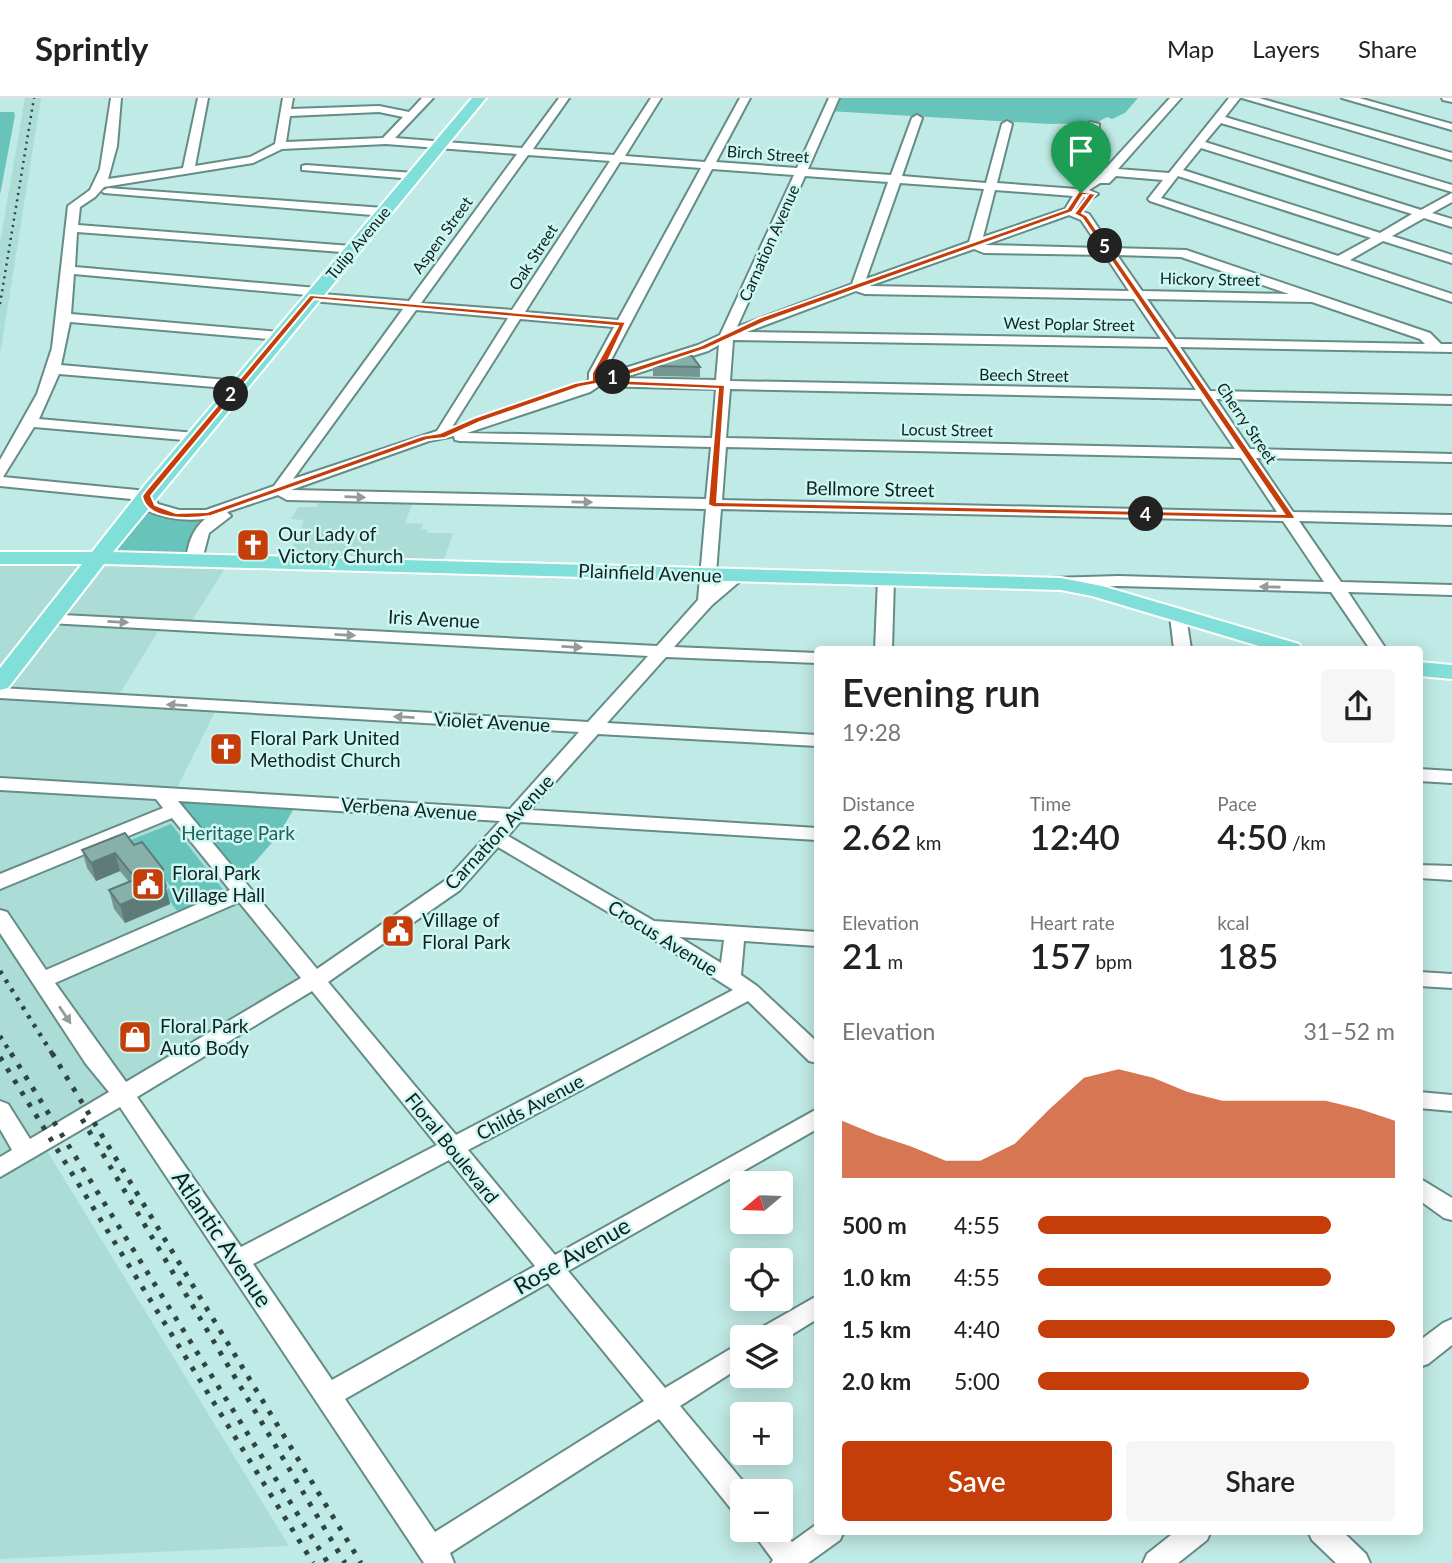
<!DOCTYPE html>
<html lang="en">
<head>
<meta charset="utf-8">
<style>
  :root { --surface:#fff; --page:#f6f6f6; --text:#222; --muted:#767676; --line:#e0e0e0; --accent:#c53d09 }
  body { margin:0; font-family:Lato,sans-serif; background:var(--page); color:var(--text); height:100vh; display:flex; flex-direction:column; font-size:26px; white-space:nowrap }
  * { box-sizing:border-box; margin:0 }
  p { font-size:23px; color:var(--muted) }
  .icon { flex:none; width:38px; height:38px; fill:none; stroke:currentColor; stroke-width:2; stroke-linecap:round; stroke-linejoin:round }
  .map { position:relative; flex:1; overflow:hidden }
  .sheet { position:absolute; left:814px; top:548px; width:609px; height:889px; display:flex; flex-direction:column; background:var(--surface); border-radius:7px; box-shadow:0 4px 18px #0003 }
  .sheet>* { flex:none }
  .needle { width:46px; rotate:251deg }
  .controls { position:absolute; left:730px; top:1073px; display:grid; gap:14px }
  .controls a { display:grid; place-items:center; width:63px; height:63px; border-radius:7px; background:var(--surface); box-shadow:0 4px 18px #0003; font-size:35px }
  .pin { position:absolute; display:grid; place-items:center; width:60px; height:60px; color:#fff; margin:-72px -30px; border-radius:50% 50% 50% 0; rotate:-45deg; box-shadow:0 0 7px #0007 }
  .pin .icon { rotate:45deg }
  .km { position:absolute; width:35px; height:35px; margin:-18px; border-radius:50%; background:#222; color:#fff; font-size:19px; line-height:35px; text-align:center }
  .round { display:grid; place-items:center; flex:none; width:74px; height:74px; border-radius:7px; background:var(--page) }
  .head { display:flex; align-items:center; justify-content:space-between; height:119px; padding:0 28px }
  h1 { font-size:38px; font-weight:600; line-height:52px }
  .stats { display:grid; grid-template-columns:repeat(3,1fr); gap:10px; height:119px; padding:7px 28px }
  .stats div { display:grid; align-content:center }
  .stats b { font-size:35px; font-weight:600 }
  .stats small { font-size:19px; font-weight:400 }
  .stats p { font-size:19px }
  .chart { height:196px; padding:14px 28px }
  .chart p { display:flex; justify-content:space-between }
  .chart svg { width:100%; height:126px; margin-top:7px; fill:var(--accent); opacity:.7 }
  .cta { display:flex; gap:14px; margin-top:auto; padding:14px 28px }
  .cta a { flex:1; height:80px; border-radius:7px; background:var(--accent); color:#fff; font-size:28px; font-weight:600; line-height:80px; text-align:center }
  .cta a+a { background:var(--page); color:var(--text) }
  ul { padding:0 28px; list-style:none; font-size:23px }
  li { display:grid; grid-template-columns:112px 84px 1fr; align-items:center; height:52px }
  li i { height:18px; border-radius:9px; background:var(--accent) }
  header { display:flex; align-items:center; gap:42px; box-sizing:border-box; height:98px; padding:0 35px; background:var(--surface); border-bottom:2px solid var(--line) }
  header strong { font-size:33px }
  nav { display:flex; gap:38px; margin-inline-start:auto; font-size:24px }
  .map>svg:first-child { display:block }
</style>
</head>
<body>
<header>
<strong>Sprintly</strong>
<nav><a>Map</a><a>Layers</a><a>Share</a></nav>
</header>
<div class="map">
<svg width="1452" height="1465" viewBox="0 0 1452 1465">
  <rect width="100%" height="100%" fill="#c0eae5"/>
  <!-- built -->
  <g fill="#abdcd6">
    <polygon points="25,0 41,0 0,257 0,145"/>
    <polygon points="321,399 414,401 405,425 423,426 421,431 428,432 427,435 453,435 442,468 286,464 304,422 291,421 298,409 317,409"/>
    <polygon points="0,462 227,467 191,524 159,532 112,608 217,610 173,698 315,880 44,1048 289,1448 0,1461"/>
  </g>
  <!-- green -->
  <g fill="#68c4bb">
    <polygon points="834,0 1138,0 1125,15 1112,21 1107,19 1096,25 1050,26 828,13"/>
    <polygon points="0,14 14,14 15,17 0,97"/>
    <polygon points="148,414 172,420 198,422 199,426 191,439 188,452 180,457 119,454 115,449 141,416"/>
    <polygon points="166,698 297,705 278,738 237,784"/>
    <polygon points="171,726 225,794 178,814 162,793 171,789 148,759 126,744"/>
  </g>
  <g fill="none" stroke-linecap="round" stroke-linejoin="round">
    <defs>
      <g id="minor">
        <path d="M111,0H121L117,48L108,81L183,70L198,0H208L195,68L250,59L275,46L283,0H293L291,11L379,8L409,14L422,0H433L395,40L522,50L559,0H569L533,51L614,57L651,0H661L625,58L705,64L740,0H750L716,64L797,70L829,0H839L808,71L891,77L912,20L917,17L922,20L902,78L986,85L1002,26L1007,23L1012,26L997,85L1077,91L1083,72L1090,24L1099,26L1095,71L1106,70L1170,0H1181L1118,71L1169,75L1229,0H1240L1225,19L1452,87V94L1221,25L1205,44L1421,112L1452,95V104L1432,115L1452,121V129L1424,120L1392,138L1452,157V165L1383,143L1350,162L1452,196V204L1150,103L1148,101L1163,82L1116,78L1109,85H1100L1089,92L1098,96L1092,100L1084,99L1076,111L1089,116L1112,150L1186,152L1430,235L1441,246H1452V254L1180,249L1210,293L1452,298V306L1216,301L1250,351L1452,356V364L1256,360L1293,414L1452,417V427L1299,423L1341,484L1452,487V497L1348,494L1386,551H1370L1331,494L1119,488L1051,490L1043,485L1051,480L1119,478L1324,484L1283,423L721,411L715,488L732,475H744L746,478L712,507L674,549L817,555V565L666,559L607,625L817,637V648L598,636L530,712L817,730V742L520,724L508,738L654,823L817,834V848L744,843L741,877L757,888L817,944V965L809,963L748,903L468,1052L555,1157L817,1011V1031L568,1173L665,1290L742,1244V1268L680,1308L751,1393H742V1415L732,1412L659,1321L450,1455L454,1465H424L120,1009L0,1079V1059L12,1052L0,1031V1003L8,1006L30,1041L109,994L86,966L0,835V812L7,814L46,872L230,792L172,720L0,791V776L163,710L156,701L0,692V680L510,711L579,634L0,600V590L588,624L648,558L49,525L41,520L43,516L657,548L698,502L706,411L287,402L278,397L227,414L231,418L209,435L202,462L194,467L186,462C188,446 192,432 205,421C184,423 165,421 146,412L141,402L0,388V362L37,296L52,250L68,108L90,92L100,71ZM379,14L403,19L383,40L286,44L290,18ZM386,46L517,56L409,203L322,196V191L317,190L75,169L77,134L355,155V149L351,148L78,127L80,109L95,99L104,89L253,65L282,51ZM1201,50L1412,116L1380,135L1183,72ZM528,57L610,63L512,212L421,205ZM620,64L701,70L618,222L525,214ZM712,71L794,77L720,237L698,247L603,277ZM805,78L888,84L852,186L737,229ZM1178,78L1371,140L1338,158L1161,100ZM900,85L984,91L969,144L866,181ZM995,92L1073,98L1065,111L983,139ZM1069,117L1081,122L1100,150L985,147ZM974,151L984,155L1105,157L1129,193L869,188ZM1117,157L1181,159L1289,196L1142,193ZM74,176L307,197V202L312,203L403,211L274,388L206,412H179L158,406L152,395L147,393L3,379L34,329L195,343L202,339L195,335L39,321L59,276L238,291L245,287L238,283L61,267L70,224L279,242L286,238L279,234L71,216ZM856,193L865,196L1134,201L1161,241L747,234ZM1147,201L1312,204L1420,241L1425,246L1175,241ZM416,212L508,220L437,333L293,381ZM520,221L614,229L589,275V282L580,288L478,324L452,329ZM733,242L1167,249L1196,292L730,283ZM719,247L716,282L622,280L708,253ZM599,288L716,291L712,340L467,335L590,294ZM730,291L1201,301L1235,351L726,340ZM454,338L455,342L460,343L711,349L706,401L291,392L429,343ZM726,349L1241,360L1277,414L722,402ZM178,703L500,723L446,782L317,871ZM498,749L642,834L733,892L456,1037L328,884L460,792ZM239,804L301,880L126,984L55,885ZM679,839L724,842L721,865ZM312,893L437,1047L241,1149L137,999ZM449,1062L535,1168L332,1282L253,1166ZM548,1185L644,1303L435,1434L345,1301Z"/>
        <polygon points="1242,0 1259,0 1452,55 1452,62"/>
        <polygon points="1342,0 1359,0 1452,26 1452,32"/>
        <polygon points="1442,0 1452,0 1452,4 1443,2"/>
        <polygon points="306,67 414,75 420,78 414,81 302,72 302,68"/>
        <polygon points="108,90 384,110 390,114 384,118 104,95 102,93"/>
        <polygon points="886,476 894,481 892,551 875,551 878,481"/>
        <polygon points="1178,513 1186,518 1191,551 1174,551 1170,518"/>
        <polygon points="1419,671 1452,673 1452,685 1419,683"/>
        <polygon points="1419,767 1452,768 1452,782 1419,780"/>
        <polygon points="1419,874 1452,876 1452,890 1419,888"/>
        <polygon points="1419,994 1452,997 1452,1013 1419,1010"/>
        <polygon points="1419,1080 1452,1100 1452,1122 1444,1120 1419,1102"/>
        <polygon points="817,1198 817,1221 780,1244 780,1239 755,1239 759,1231"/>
        <polygon points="1452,1221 1452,1247 1428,1266 1419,1269 1419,1243 1443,1225"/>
        <polygon points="817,1426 817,1433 844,1433 840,1442 808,1465 771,1465 773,1462 751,1432 780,1430 792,1444"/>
        <polygon points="1176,1433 1211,1433 1207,1442 1178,1465 1143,1465 1147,1456"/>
        <polygon points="1308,1433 1342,1433 1366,1456 1370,1465 1336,1465 1312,1442"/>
      </g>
      <g id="major">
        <polygon points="472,0 486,0 113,454 1061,480 1102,488 1299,546 1302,551 1269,551 1092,498 1061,492 104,466 8,590 0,592 0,570 82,466 0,466 0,454 92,454 144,388"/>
        <polygon points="1419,564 1452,567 1452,581 1419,578"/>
      </g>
    </defs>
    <!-- minor casing -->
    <use href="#minor" stroke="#658c87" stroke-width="4"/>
    <!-- major casing -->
    <use href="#major" stroke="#fff" stroke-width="4"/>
    <!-- minor -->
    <use href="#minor" fill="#fff" fill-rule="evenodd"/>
    <!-- major -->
    <use href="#major" fill="#80e0d9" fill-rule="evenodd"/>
    <!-- rail-far2 -->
    <polyline stroke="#304543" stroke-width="2.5" stroke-dasharray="2 4.5" stroke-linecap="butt" points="0,206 34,0"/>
    <!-- rail-far1 -->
    <g stroke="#304543" stroke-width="4.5" stroke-dasharray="3.5 7" stroke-linecap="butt">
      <polyline points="0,873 53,957"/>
      <polyline points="0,938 12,957"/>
    </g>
    <!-- rail -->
    <g stroke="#304543" stroke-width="5" stroke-dasharray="4.5 9" stroke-linecap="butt">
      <polyline points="11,955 328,1465"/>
      <polyline points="52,955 361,1465"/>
      <polyline points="0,959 313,1465"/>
      <polyline points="82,1021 345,1465"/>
    </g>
  </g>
  <!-- wall -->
  <g fill="#759793">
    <polygon points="653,268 700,269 700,279 653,278"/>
    <polygon points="125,735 167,789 166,790 170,806 125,825 114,811 109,792 129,784 120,773 96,783 87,770 82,752"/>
  </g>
  <!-- shaded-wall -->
  <g fill="#5f7b78">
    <polygon points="115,755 120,773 96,783 91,765"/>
    <polygon points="163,771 167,789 166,790 170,806 125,825 120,807 155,775"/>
  </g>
  <!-- building -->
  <g fill="#88b0ab" stroke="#5f7b78" stroke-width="2">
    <polygon points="686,257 692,258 700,269 653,268"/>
    <polygon points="125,735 134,747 142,744 163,771 155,775 165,788 120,807 109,792 136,781 115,755 91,765 82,752"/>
  </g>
  <!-- one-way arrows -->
  <defs><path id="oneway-solid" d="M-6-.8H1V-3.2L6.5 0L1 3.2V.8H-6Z" transform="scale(1.75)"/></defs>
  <g fill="#949b9a">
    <use href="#oneway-solid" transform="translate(355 399) rotate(2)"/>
    <use href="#oneway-solid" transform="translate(582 404) rotate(1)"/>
    <use href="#oneway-solid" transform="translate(1270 489) rotate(-179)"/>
    <use href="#oneway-solid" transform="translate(118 524) rotate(3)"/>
    <use href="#oneway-solid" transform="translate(345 537) rotate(3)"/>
    <use href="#oneway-solid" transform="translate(572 549) rotate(3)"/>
    <use href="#oneway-solid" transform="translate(177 607) rotate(-177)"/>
    <use href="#oneway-solid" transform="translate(404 619) rotate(-177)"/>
    <use href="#oneway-solid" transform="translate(65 917) rotate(56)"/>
  </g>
  <!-- route -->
  <path fill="#c53d09" stroke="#fff" stroke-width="2" fill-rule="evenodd" d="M1079,93L1096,96L1082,115L1087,118L1295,419L1294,421L713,409L708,407L718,291L596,286L580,289L480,324L445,340L427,342L211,418C191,421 147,424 142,398L148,390L310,197L626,224L600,280L700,248L759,220L1067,111ZM1083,97H1088L1074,116L1082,120L1284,416L717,404L725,287L613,282L706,251L765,224L1072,114ZM314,201L618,228L592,275V282L575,285L474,320L440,335L422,338L207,414L176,415L155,407L151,398L154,394Z"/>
  <!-- icons -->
  <defs>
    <symbol id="church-square" viewBox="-11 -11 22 22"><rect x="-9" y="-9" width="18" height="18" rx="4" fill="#c53d09" stroke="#cdf7f2"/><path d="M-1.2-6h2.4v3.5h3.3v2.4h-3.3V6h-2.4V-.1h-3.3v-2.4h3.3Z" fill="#fff"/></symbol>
    <symbol id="civic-square" viewBox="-11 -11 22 22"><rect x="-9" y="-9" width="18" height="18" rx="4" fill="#c53d09" stroke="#cdf7f2"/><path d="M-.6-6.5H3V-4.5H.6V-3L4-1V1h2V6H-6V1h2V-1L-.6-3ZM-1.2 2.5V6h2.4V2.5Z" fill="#fff"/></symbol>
    <symbol id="shop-square" viewBox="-11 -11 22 22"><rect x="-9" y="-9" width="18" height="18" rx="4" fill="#c53d09" stroke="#cdf7f2"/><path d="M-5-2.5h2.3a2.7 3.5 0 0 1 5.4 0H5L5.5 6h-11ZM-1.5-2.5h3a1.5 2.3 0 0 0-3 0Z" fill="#fff"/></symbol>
  </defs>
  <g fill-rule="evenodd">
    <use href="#church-square" x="234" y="428" width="38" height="38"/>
    <use href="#church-square" x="207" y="632" width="38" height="38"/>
    <use href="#civic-square" x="129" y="767" width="38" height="38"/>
    <use href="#civic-square" x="379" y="814" width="38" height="38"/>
    <use href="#shop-square" x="116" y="920" width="38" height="38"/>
  </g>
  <g text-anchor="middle" stroke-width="5" stroke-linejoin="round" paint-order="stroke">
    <!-- far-street labels -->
    <g font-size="16" fill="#11211f" stroke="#cdf7f2">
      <text transform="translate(768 56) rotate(4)" y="6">Birch Street</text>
      <text transform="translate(442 137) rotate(-54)" y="6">Aspen Street</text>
      <text transform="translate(358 145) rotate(-50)" y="6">Tulip Avenue</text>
      <text transform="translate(769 145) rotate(-66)" y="6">Carnation Avenue</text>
      <text transform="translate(533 159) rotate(-57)" y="6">Oak Street</text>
      <text transform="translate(1210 181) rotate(1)" y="6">Hickory Street</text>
      <text transform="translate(1069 226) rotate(1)" y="6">West Poplar Street</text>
      <text transform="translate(1024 277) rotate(1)" y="6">Beech Street</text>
      <text transform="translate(1247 325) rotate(56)" y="6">Cherry Street</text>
      <text transform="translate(947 332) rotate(1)" y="6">Locust Street</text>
    </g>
    <!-- street labels -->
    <g font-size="19" fill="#11211f" stroke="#cdf7f2">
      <text transform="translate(870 391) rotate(1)" y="7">Bellmore Street</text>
      <text transform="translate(650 475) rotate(2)" y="7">Plainfield Avenue</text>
      <text transform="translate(434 521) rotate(3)" y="7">Iris Avenue</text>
      <text transform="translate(492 624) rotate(3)" y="7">Violet Avenue</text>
      <text transform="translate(409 711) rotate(4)" y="7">Verbena Avenue</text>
      <text transform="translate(499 734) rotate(-47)" y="7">Carnation Avenue</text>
      <text transform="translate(663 840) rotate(32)" y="7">Crocus Avenue</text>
      <text transform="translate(530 1009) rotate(-28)" y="7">Childs Avenue</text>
      <text transform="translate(452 1050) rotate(51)" y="7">Floral Boulevard</text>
    </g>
    <!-- poi labels -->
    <g font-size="19" fill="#11211f" stroke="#cdf7f2" text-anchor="start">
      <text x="278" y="443">Our Lady of<tspan x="278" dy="22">Victory Church</tspan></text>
      <text x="250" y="647">Floral Park United<tspan x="250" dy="22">Methodist Church</tspan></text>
      <text x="172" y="782">Floral Park<tspan x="172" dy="22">Village Hall</tspan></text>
      <text x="422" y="829">Village of<tspan x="422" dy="22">Floral Park</tspan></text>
      <text x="160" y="935">Floral Park<tspan x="160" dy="22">Auto Body</tspan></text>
    </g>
    <!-- park labels -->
    <g font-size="19" fill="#25605b" stroke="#cdf7f2">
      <text x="238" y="742">Heritage Park</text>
    </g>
    <!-- near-street labels -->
    <g font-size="23" fill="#11211f" stroke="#cdf7f2">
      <text transform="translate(222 1141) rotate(56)" y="8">Atlantic Avenue</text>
      <text transform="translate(572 1158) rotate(-30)" y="8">Rose Avenue</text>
    </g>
  </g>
</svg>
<div class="controls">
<a><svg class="needle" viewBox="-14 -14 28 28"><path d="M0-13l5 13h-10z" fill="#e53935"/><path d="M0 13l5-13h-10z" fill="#767676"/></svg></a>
<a><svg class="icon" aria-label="locate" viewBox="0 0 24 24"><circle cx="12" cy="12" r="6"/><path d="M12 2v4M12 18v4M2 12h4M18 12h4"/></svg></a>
<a><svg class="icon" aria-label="layers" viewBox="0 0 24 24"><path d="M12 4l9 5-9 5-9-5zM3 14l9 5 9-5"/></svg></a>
<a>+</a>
<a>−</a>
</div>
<div class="pin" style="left:1081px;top:95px;background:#1e9e55"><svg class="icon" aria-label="arrive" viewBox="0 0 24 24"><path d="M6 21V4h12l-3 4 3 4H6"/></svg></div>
<b class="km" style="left:613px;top:279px">1</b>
<b class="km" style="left:231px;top:296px">2</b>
<b class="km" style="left:1146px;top:416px">4</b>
<b class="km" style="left:1105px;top:148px">5</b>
<section class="sheet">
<div class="head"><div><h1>Evening run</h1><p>19:28</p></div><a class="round"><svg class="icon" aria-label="share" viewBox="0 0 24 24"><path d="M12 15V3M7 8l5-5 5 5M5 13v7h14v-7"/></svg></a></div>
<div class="stats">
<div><p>Distance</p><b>2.62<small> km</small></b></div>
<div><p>Time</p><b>12:40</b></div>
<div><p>Pace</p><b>4:50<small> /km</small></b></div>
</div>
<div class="stats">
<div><p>Elevation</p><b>21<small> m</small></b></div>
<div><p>Heart rate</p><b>157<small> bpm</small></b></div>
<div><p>kcal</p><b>185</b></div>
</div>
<div class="chart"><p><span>Elevation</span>31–52 m</p>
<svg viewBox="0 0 160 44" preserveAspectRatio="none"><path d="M0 44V24L10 29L20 33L30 38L40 38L50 32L60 20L70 9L80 6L90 9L100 14L110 17L120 17L130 17L140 17L150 20L160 24V44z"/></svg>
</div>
<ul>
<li><b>500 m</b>4:55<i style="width:82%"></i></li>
<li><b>1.0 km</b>4:55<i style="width:82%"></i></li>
<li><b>1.5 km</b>4:40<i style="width:100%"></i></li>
<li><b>2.0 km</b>5:00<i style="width:76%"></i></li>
</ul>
<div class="cta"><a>Save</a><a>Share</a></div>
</section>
</div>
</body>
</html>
